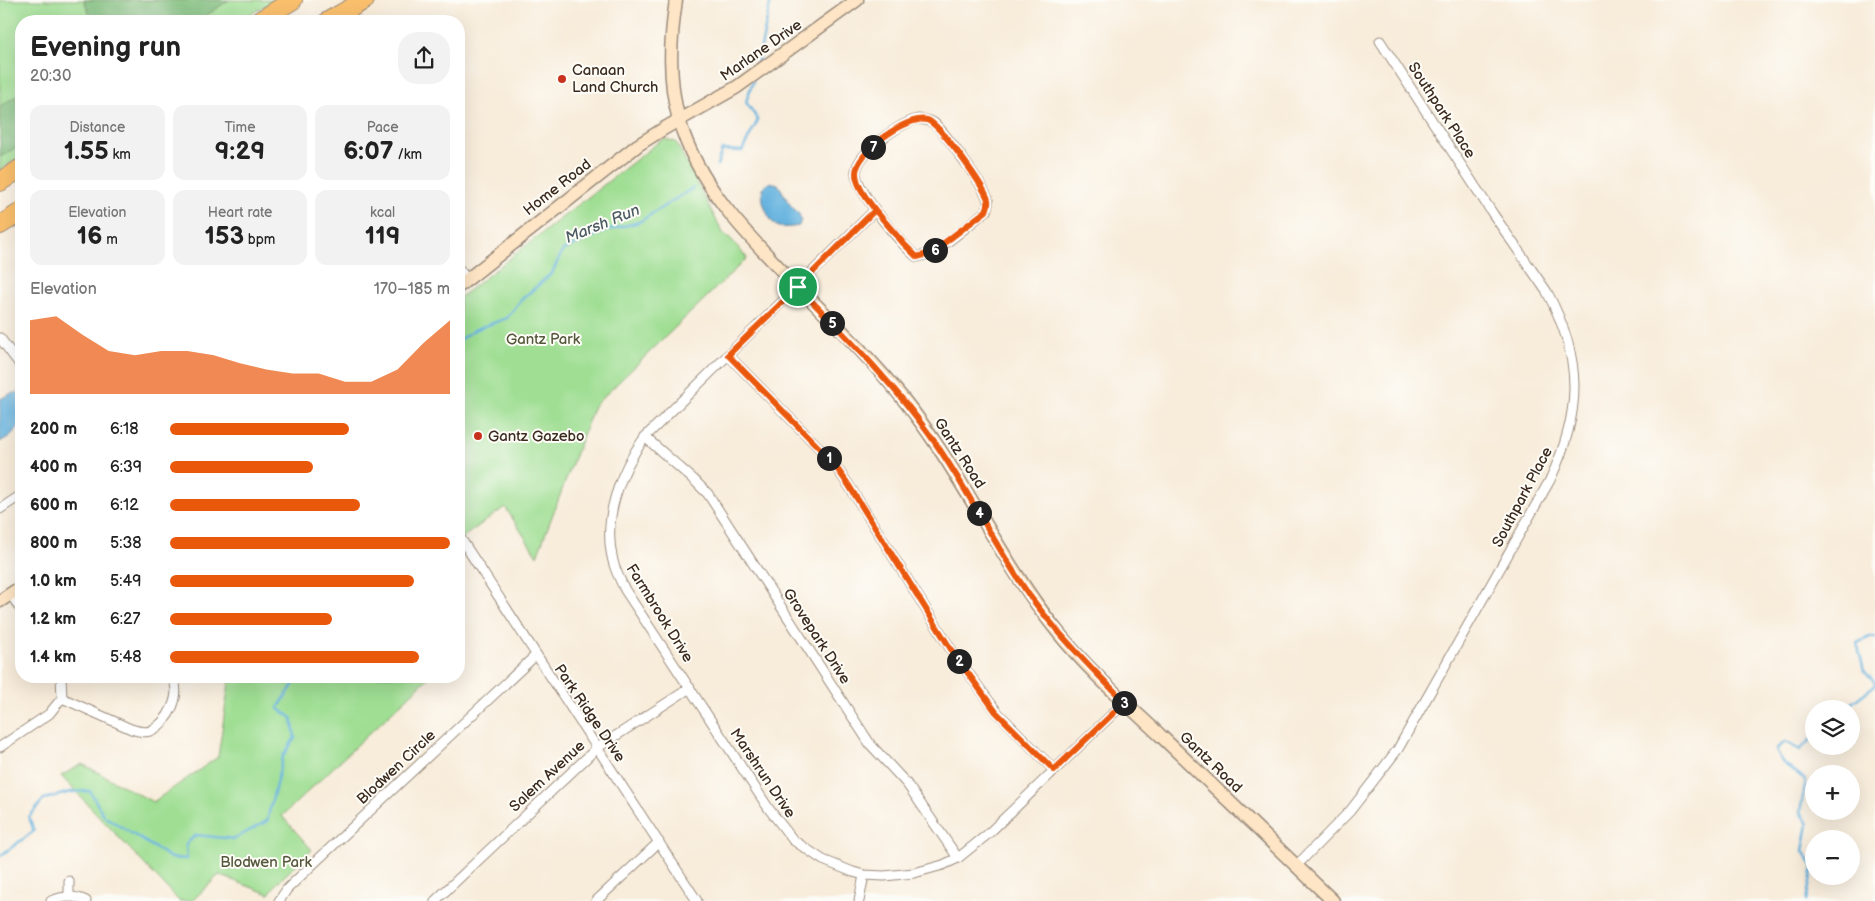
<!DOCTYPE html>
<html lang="en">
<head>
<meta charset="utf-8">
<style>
  :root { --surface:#fff; --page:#f2f2f2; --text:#222; --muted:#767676; --accent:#ea580c }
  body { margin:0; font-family:"Balsamiq Sans",sans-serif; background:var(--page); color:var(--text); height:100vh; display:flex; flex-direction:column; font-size:19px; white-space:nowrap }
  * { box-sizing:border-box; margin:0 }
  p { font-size:16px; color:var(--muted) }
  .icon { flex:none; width:28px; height:28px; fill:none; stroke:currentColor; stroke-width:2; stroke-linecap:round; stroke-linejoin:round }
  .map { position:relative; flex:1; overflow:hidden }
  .side { position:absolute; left:15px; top:15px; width:450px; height:668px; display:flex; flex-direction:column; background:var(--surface); border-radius:20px; box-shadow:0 5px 20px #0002 }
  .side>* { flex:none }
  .tools { position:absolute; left:1805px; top:700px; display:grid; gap:10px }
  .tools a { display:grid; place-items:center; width:55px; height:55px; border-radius:50%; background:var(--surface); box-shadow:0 5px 20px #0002; font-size:25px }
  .pin { position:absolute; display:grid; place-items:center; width:42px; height:42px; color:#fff; margin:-21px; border:2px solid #fff; border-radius:50%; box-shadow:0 1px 5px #0007 }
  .km { position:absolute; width:25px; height:25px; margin:-12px; border-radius:50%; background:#222; color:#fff; font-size:14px; line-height:25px; text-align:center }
  .round { display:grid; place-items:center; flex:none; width:52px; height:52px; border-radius:20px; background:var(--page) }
  .head { display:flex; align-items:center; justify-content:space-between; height:85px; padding:0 15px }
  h1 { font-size:28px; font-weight:600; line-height:38px }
  .figures { display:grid; grid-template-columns:repeat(3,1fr); gap:8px; height:85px; padding:5px 15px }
  .figures div { display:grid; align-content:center; border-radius:12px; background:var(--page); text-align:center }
  .figures b { font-size:25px; font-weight:600 }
  .figures small { font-size:14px; font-weight:400 }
  .figures p { font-size:14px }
  .chart { height:140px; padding:10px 15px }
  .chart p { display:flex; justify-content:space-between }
  .chart svg { width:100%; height:90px; margin-top:5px; fill:var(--accent); opacity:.7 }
  ul { padding:0 15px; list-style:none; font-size:16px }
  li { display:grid; grid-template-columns:80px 60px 1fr; align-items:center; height:38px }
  li i { height:12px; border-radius:6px; background:var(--accent) }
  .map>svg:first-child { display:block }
</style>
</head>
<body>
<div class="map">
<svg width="1875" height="901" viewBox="0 0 1875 901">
  <rect width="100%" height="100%" fill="#fdfcf7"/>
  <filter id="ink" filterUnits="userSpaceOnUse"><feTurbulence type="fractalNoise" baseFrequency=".02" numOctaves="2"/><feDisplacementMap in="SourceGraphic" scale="10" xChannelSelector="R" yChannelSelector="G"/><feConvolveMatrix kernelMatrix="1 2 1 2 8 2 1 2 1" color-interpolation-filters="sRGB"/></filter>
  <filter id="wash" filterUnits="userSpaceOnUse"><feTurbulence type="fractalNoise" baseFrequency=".0096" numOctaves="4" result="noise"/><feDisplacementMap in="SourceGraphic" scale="20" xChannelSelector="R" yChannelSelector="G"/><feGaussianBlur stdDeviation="1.12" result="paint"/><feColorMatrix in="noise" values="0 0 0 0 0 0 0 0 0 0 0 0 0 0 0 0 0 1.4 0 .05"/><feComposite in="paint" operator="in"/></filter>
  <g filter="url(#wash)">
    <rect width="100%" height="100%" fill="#f8ecda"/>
    <!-- green -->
    <g fill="#9fde93" stroke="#6d8458">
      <polygon points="0,0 220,0 185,21 21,21 21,126 0,139"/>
      <polygon points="229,0 275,0 239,21 198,21"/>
      <polygon points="665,139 676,142 723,233 731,239 747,258 594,406 537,556 505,507 459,540 459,298 660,141"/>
      <polygon points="21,144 21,156 0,170 0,157"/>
      <polygon points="230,676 430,676 282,816 312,850 276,884 269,894 219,875 192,901 179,901 61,776 82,764 153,802 218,757"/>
    </g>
    <!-- forest -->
    <g fill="#7fbd7d" stroke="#5d744e">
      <polygon points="84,0 229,0 198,21 92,21"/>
      <polygon points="21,93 21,144 0,157 0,106"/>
    </g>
    <!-- water -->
    <g fill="#66b3df" stroke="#506e7e">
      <path d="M770,182L778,184L791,206L799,214L801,220L799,226C794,227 784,228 779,227C769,224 758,196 764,187C765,185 768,184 770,182Z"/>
      <polygon points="19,392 21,394 21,424 10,436 0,442 0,399 10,394"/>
    </g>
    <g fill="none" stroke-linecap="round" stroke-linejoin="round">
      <!-- stream -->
      <g stroke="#66b3df" stroke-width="2.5">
        <polyline points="757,66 771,0"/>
        <polyline points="717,165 722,150 742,151 758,120 746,102 753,81"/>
        <polyline points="459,340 474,330 507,318 521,300 552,273 563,250 605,231 639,222 693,188"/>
        <polyline points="1875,637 1872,636 1857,643 1864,671 1875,683"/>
        <polyline points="1844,709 1875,685"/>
        <polyline points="0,856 34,831 29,817 44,799 71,792 90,791 104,816 171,858 187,859 186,844 196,835 234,839 267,821 283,756 295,738 292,718 278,708 299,676"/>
        <polyline points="1806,901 1813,867 1803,851 1808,824 1800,812 1806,780 1782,762 1776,749 1785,742 1800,750 1814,736"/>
      </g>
    </g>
  </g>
  <g filter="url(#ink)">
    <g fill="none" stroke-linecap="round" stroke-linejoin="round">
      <defs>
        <g id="street">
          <path d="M918,119C925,120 931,120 936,125C947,136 984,186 988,200C989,204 987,208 986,211C969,224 937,255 917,257C903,247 853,188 856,171C859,152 900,123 918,119Z"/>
          <path d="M875,210L645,437C620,471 602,519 613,561C615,571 621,581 625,590L769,809L793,840L823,860L853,872L864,875L884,876L914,873L943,865L958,858L988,834L1125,702"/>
          <polyline points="459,269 467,279"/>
          <polyline points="0,338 21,366"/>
          <polyline points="728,355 831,460 848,484 952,651 997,712 1054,770"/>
          <polyline points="645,437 694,480 708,494 870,744 907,784 958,858"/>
          <polyline points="0,509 21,495"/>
          <polyline points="461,539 697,901"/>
          <polyline points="11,594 21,610"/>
          <path d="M62,698L131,729C137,731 144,733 150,731C168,724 184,693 171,676"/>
          <polyline points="0,747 49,714 62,698 61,676"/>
          <path d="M1296,866L1350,811L1398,749L1550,480C1582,412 1583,359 1547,292L1493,214L1380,41"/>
          <polyline points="69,881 69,897"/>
          <path d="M51,901C63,896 74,895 86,901"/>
          <polyline points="279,901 287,889 310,867 536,655"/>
          <polyline points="435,901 597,748 690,688"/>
          <polyline points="596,901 659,842"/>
          <polyline points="859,901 864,875"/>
        </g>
        <g id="secondary">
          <path d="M676,0C670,40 668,80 679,120C698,185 744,232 790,279C829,318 870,357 904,400C962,472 999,559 1057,631C1087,669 1127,704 1162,737C1219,792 1276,847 1333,901"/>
          <polyline points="459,286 638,145 665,128 737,87 857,0"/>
          <polyline points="0,601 21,587"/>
        </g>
        <g id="highway">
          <polyline points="259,21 293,0"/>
          <polyline points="328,21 365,0"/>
          <polyline points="0,182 21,168"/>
          <polyline points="0,225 21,212"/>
        </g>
      </defs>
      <!-- street casing -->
      <use href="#street" stroke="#9a8b7c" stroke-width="11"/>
      <!-- secondary casing -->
      <use href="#secondary" stroke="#9a8b7c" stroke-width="15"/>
      <!-- highway casing -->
      <use href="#highway" stroke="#9a8b7c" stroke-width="20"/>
      <!-- street -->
      <use href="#street" stroke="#fff" stroke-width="9"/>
      <!-- secondary -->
      <use href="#secondary" stroke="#fde5c5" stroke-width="12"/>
      <!-- highway -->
      <use href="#highway" stroke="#f9bf6d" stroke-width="18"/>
    </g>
  </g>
  <g fill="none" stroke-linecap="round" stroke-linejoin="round" filter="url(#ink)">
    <defs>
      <path id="route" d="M798,287L728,355L831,460L848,484L952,651L996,712L1054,770L1125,702C1091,668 1058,634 1029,595C993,543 966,485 929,434C891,380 843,334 798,287L875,210L904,244L917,257L931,253L986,211C987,208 989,205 988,200C985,187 939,123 927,120C906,115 856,153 856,173C856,186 868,200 875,210L798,287"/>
    </defs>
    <!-- route casing -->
    <use href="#route" stroke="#fff" stroke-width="10"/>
    <!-- route -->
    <use href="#route" stroke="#ea580c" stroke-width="6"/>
  </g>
  <!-- markers -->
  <g fill="#c8321e" stroke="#fdfcf7" stroke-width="2">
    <circle cx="562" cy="79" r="5"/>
    <circle cx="478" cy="436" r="5"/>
  </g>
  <g text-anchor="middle" stroke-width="4" stroke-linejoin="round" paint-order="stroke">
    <!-- street labels -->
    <g font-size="15" fill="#3b2a1e" stroke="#fdfcf7">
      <text transform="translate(761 50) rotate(-35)" y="5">Marlane Drive</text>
      <text transform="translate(1442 110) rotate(57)" y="5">Southpark Place</text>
      <text transform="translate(557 187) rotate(-38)" y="5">Home Road</text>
      <text transform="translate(960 453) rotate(57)" y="5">Gantz Road</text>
      <text transform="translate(1522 497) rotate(-62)" y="5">Southpark Place</text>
      <text transform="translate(660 613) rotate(58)" y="5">Farmbrook Drive</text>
      <text transform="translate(817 636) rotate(57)" y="5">Grovepark Drive</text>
      <text transform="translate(590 713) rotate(56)" y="5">Park Ridge Drive</text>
      <text transform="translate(1211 762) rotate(44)" y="5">Gantz Road</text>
      <text transform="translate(396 767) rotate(-43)" y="5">Blodwen Circle</text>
      <text transform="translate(763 773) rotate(56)" y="5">Marshrun Drive</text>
      <text transform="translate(547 776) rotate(-43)" y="5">Salem Avenue</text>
    </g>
    <!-- poi labels -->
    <g font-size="15" fill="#3b2a1e" stroke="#fdfcf7" text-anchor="start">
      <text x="572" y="75">Canaan<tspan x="572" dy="17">Land Church</tspan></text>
      <text x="488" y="441">Gantz Gazebo</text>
    </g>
    <!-- park labels -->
    <g font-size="15" fill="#54573b" stroke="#fdfcf7">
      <text x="543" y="344">Gantz Park</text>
      <text x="266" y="867">Blodwen Park</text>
    </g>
    <!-- water labels -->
    <g font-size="16" font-style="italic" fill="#4a5a62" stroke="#fdfcf7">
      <text transform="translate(602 223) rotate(-22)" y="6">Marsh Run</text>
    </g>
  </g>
</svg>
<div class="tools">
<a><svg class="icon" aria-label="layers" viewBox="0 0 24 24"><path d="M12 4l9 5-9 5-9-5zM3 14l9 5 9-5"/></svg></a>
<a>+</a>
<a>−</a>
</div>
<div class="pin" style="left:798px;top:287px;background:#1e9e55"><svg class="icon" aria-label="arrive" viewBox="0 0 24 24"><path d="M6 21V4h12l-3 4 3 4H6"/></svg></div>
<b class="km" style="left:829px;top:458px">1</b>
<b class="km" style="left:959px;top:661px">2</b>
<b class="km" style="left:1124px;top:703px">3</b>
<b class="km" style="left:979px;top:513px">4</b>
<b class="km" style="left:832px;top:323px">5</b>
<b class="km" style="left:935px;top:250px">6</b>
<b class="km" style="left:873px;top:147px">7</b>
<section class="side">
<div class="head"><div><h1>Evening run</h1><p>20:30</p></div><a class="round"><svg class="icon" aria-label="share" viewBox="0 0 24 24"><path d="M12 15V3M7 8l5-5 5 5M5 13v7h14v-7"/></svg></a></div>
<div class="figures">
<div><p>Distance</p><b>1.55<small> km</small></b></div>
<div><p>Time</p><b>9:29</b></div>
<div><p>Pace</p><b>6:07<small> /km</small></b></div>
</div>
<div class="figures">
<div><p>Elevation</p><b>16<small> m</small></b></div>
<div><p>Heart rate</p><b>153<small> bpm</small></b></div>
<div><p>kcal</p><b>119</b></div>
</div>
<div class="chart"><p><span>Elevation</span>170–185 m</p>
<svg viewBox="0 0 160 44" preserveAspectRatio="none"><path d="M0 44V8L10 6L20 15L30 23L40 25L50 23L60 23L70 25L80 29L90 32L100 34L110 34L120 38L130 38L140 32L150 19L160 8V44z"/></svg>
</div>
<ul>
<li><b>200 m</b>6:18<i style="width:64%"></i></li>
<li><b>400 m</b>6:39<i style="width:51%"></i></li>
<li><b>600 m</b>6:12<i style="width:68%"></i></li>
<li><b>800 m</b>5:38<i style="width:100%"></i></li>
<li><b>1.0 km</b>5:49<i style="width:87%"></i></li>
<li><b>1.2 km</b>6:27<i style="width:58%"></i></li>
<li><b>1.4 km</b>5:48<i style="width:89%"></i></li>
</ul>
</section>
</div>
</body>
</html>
